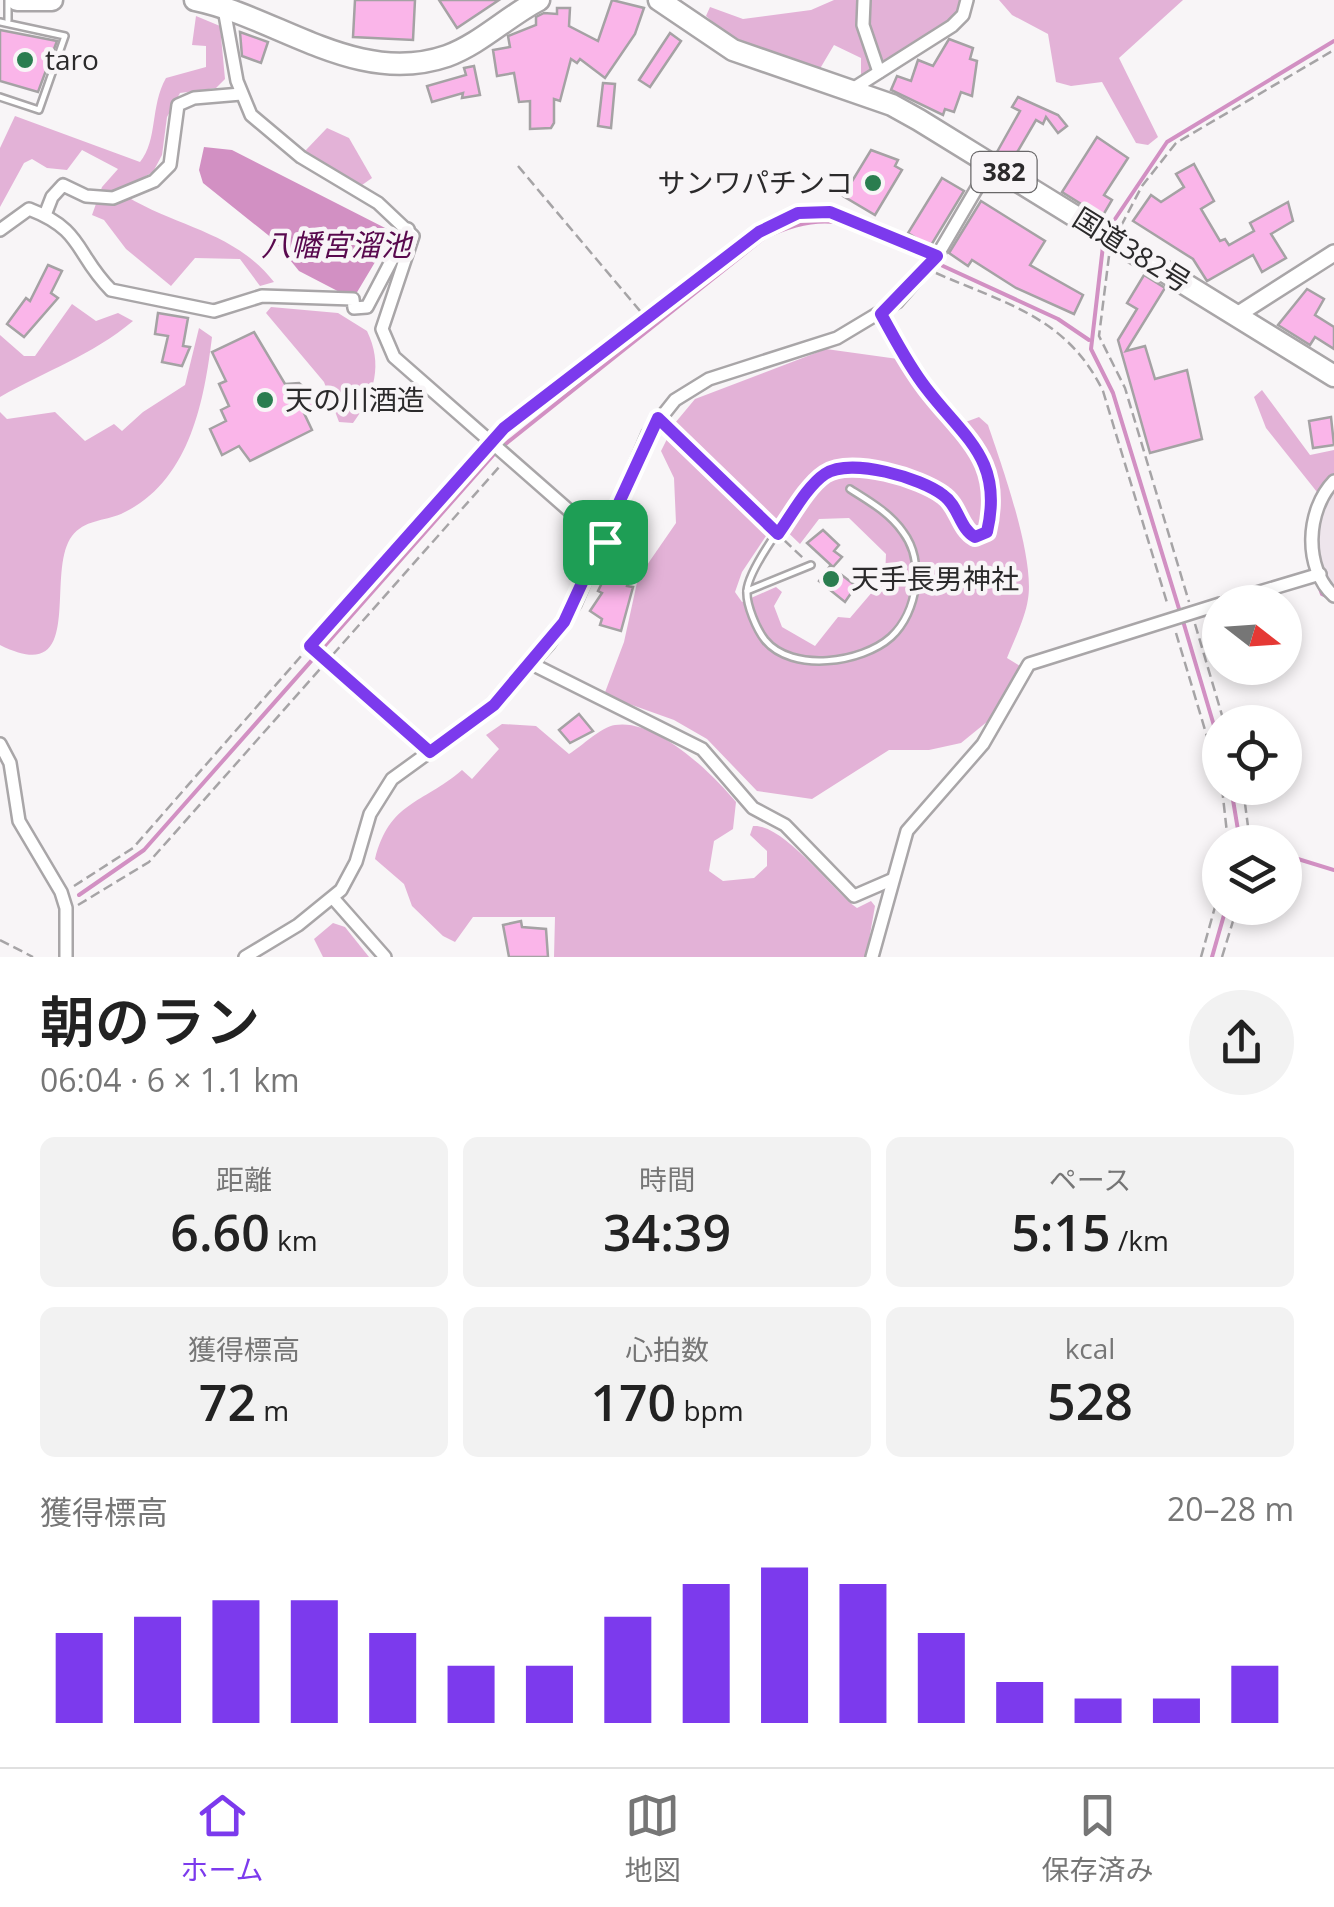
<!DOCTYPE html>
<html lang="ja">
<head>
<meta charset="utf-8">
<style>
  :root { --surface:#fff; --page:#f2f2f2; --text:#222; --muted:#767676; --line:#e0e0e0; --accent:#7c3aed }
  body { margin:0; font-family:"Open Sans","Noto Sans JP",sans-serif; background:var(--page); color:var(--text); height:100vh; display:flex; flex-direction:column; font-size:38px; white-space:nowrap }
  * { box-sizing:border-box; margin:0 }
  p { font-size:32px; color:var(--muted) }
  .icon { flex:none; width:55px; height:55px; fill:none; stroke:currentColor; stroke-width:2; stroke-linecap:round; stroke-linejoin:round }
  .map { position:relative; height:957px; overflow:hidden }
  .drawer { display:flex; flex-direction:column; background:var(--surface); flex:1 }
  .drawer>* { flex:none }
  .needle { width:65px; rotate:107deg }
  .buttons { position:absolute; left:1202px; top:585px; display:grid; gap:20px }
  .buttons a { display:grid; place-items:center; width:100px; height:100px; border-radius:50%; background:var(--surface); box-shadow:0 5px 15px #0003; font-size:50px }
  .pin { position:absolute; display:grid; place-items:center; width:85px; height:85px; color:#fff; margin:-42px; border-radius:20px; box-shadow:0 5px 15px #0006 }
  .round { display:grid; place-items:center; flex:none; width:105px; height:105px; border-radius:52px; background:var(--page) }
  .head { display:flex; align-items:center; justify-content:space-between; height:170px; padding:0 40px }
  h1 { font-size:55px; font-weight:600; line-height:75px }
  .figures { display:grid; grid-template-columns:repeat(3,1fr); gap:15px; height:170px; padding:10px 40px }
  .figures div { display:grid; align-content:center; border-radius:15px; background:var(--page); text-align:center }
  .figures b { font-size:50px; font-weight:600 }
  .figures small { font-size:28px; font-weight:400 }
  .figures p { font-size:28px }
  .chart { height:280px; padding:20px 40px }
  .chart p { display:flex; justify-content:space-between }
  .chart svg { width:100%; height:180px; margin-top:10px; stroke:var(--accent); stroke-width:6 }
  .menu { display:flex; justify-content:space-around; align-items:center; height:140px; border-top:2px solid var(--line); background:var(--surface); font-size:28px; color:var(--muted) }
  .menu a { display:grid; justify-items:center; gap:5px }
  .menu .selected { color:var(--accent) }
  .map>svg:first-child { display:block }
</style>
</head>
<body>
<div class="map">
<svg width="1334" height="957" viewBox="0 0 1334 957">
  <rect width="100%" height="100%" fill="#f8f5f7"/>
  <!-- built -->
  <polygon fill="#eee5ec" points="1334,488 1334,591 1324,573 1316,533"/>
  <!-- green -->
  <g fill="#e3b2d7" fill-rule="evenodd">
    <polygon points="834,0 961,0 961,11 861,77 861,58 834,45 818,72 726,34 706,16 710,7 743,19 811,10"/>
    <polygon points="999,0 1183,0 1119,58 1158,137 1148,145 1136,143 1102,82 1071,86 1056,82 1048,34 1012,15"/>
    <path d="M196,16L220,26L225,79L216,88L180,93L167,117L162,155L153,172L118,191C174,228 232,229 274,282L260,286L240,259L195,258L171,286L126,249L104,220L92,215L102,187L118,169L82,150L67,170L47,168L32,159L24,163L0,207V148L15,116L140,162C158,140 150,106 166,78L206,67V46L192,45Z"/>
    <polygon points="327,128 349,138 372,178 362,185 305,151"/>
    <path d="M72,304L96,321L118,313L133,321C91,356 47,370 0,397V335L24,356H35Z"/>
    <path d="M271,307L338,313L367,331C383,364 375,394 353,423L339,422L324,382L266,313Z"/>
    <path d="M199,328L212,337C204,403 189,483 121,514C104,521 84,520 72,536C44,573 88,689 0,645V412L7,419L55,412L85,441L114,424L122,431L143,412L185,385Z"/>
    <path d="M826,349L898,359L942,415L955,426L979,417L988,425C1002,466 1035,558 1028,599C1025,619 1014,640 1007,658L1020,666L988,721L961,743L929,750H889L812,799L757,791L707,739L674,720L604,695L624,642L638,578L676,523L674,478L661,451L667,439L684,456L693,445L675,423L695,399ZM849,518L886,554L885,577L850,618L838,617L815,646L782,627L774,606L782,592L776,587L742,602L735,592L742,572L776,521L800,544L819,519Z"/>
    <polygon points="1262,390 1310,455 1334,450 1334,476 1317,492 1266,428 1254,397"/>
    <path d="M502,724L536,726L569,754C582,746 601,727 615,725C656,718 713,774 736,802L733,829L714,841L709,871L723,881L754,878L767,866V851L750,835L753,826C783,823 831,889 857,908L871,901L875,906L866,957H554L555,917H473L455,942L443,936L412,906L404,884L375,859C390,801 421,805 462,770L472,779L499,749L486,735Z"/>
    <polygon points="333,923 345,927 369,957 323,957 314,939"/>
  </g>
  <!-- water -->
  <polygon fill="#d290c3" points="204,147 232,150 393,232 353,299 299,271 273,239 203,183 199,170"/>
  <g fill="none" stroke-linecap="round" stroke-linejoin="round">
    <!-- stream -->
    <g stroke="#d290c3" stroke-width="4">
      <polyline points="1111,225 1167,142 1334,41"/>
      <polyline points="1103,246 1091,349 1113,393 1180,612"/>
      <polyline points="943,266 1058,319 1089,340"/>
      <path d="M503,446L764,238C833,204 861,228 924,259"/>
      <polyline points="1318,583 1322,594 1330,598"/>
      <polyline points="1183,621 1220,746"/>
      <polyline points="1231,788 1240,842"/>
      <polyline points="1285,855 1334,870"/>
      <polyline points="79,895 144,850 496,452"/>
      <polyline points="1212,957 1226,908"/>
    </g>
  </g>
  <!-- building -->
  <g fill="#fab5e9" stroke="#a5a2a4" stroke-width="2.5">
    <polygon points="355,0 415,0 413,40 353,37"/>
    <polygon points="439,0 499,0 457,28"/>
    <polygon points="612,0 644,8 635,34 605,78 580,59 577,63 571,59 560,101 554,99 554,123 551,128 530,129 530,101 519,102 514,73 497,76 493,50 510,47 508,36 536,25 536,17 544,13 557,14 557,8 570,8 569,26 598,41"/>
    <polygon points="0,30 57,41 38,92 0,81"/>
    <polygon points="240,32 268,42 261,63 242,56"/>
    <polygon points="670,33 681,41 650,87 639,80"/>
    <polygon points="949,39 973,48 970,59 977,61 972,96 961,92 954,112 945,109 943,115 891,90 897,76 911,81 918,60 933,66"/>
    <polygon points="474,66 480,95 462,98 463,93 432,102 427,86 466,75 464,68"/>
    <polygon points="603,83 615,84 611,128 598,126"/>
    <polygon points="1018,97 1058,115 1067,126 1058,133 1046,117 1043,124 1036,120 1012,161 997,152 1020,111 1012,107"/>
    <polygon points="1097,137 1128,158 1104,195 1112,200 1102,217 1062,192"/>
    <polygon points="871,150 898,160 895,166 902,170 875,215 843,196"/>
    <polygon points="1194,164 1214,201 1201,209 1220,241 1225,239 1229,245 1254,231 1250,223 1288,202 1293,221 1271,234 1286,258 1262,272 1253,255 1207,281 1193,259 1133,221 1151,195 1161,202 1184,187 1176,174"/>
    <polygon points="942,178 964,191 930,247 908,233"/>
    <polygon points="981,201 1045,241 1030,265 1083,295 1074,314 1016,288 972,260 968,266 949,253"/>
    <polygon points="48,265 62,271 51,293 58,298 24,337 7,324 26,298 30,301"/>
    <polygon points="1144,275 1165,288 1126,351 1145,346 1155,379 1187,370 1202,439 1150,453 1118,340 1137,309 1127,303"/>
    <polygon points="1307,289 1324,299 1315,315 1334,327 1334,349 1315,337 1310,345 1278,325"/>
    <polygon points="158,313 188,318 183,346 190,347 182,366 162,362 168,336 155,334"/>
    <polygon points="254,332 285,384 299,383 323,404 304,413 312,430 250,461 239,446 222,455 210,429 226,421 221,410 229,406 219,384 226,381 212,352"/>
    <polygon points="1331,417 1334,445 1313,448 1309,421"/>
    <polygon points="823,530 839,545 834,551 842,557 833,567 807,543"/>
    <polygon points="830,566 856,586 845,602 819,581"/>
    <polygon points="610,567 630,573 627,586 633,587 621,631 600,625 602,619 590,611 602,593 598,591"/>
    <polygon points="579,714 593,731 570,743 559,730"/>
    <polygon points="521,921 522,927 546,929 548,957 509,957 503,925"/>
  </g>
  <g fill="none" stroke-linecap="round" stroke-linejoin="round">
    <defs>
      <g id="lane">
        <polyline points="8,20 8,0"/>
        <polyline points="0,22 65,36 39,110 0,97"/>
        <path d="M850,489C869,501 890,513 903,532C925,561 918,612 891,637C862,663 792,673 765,640C757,630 746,605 747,591C748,567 803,494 821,477C828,470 840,468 850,468C877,466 922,478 944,495C959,506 959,528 975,537L987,532C1003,461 964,437 926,388C908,365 895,339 881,313"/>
        <polyline points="747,591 811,565"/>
      </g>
      <g id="street">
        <polyline points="864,0 863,25 879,72"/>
        <polyline points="224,9 237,81 251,115 301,157 378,203 413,236 382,329 394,357 605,542"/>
        <polyline points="851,90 952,26 963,15 967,0"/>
        <polyline points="45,215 52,197 63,185 86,196 113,198 154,181 170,165 178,105 194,98 241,94"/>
        <path d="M0,230L29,209C84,230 75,254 111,290L214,311L262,296L353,299L354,308L367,307L408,229"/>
        <path d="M1334,481C1306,510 1303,568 1334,596"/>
        <polyline points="1226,602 1320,574"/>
        <polyline points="532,664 702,749 753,808 785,825 854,896 891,880"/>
        <polyline points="0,744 10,763 19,821 61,892 66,908 66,957"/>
        <polyline points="333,898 385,957"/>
        <polyline points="245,957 298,925 341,890 356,862 370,814 392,779 494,705 549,644 575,604 648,434 675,400 709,379 837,338 897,302 937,256 991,164"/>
        <polyline points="872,957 907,831 983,744 1029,664 1220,604"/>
      </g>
      <polyline id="secondary" points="1237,315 1334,253"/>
      <g id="highway">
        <polyline points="17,0 52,0"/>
        <path d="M195,0C278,17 357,87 447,56C480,44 508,16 539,0"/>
        <polyline points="659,0 733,50 892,105 919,120 1334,376"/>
      </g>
    </defs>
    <!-- lane casing -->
    <use href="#lane" stroke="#a9a6a8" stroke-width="10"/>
    <!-- street casing -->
    <use href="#street" stroke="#a9a6a8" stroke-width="16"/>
    <!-- secondary casing -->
    <use href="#secondary" stroke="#a9a6a8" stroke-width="20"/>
    <!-- highway casing -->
    <use href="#highway" stroke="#a9a6a8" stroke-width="25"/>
    <!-- path -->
    <g stroke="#a6a4a6" stroke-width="2.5" stroke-dasharray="10 5" stroke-linecap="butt">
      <polyline points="518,166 646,318"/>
      <polyline points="1121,226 1142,186 1176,143 1334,50"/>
      <polyline points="1109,256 1099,336 1125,388 1189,602"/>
      <path d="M936,273C1006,304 1067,317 1103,391L1168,606"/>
      <polyline points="669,428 771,527"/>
      <polyline points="501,432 731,250 777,221 798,213 829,212 927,252"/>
      <polyline points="784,540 803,558"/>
      <polyline points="1195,624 1224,722"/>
      <polyline points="1176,633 1220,780"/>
      <polyline points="421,744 310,646 483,453"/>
      <polyline points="1222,788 1228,842"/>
      <polyline points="1243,788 1250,842"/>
      <polyline points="74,886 133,848 309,647"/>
      <polyline points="78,905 149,862 500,466"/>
      <polyline points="0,940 33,957"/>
      <polyline points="1201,957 1220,889"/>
      <polyline points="1222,957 1237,908"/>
    </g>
    <!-- lane -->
    <use href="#lane" stroke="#fff" stroke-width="5"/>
    <!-- street -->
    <use href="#street" stroke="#fff" stroke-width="11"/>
    <!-- secondary -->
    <use href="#secondary" stroke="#fff" stroke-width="15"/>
    <!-- highway -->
    <use href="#highway" stroke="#fff" stroke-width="20"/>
  </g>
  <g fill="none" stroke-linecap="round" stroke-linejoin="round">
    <defs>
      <path id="route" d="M830,212L937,256L881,314C895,339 908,365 926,388C964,438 1004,459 987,532L975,537C959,528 959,506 943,495C921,478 851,457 825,474C807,486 791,516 778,534L658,418L564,622L494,705L430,752L310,646L504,428L759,232L798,213Z"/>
    </defs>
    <!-- route casing -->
    <use href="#route" stroke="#fff" stroke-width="20"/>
    <!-- route -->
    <use href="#route" stroke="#7c3aed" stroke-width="12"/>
  </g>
  <!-- markers -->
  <g fill="#2a7d4f" stroke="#f8f5f7" stroke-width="4">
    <circle cx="25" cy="60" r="10"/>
    <circle cx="873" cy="183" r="10"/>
    <circle cx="265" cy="400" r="10"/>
    <circle cx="831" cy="579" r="10"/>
  </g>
  <g text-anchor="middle" stroke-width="9" stroke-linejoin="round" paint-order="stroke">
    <!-- shield labels -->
    <rect fill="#f8f5f7" stroke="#686768" stroke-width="2.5" x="971.5" y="152" width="65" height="40" rx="8"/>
    <g font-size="25" font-weight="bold" fill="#2b2a2b">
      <text x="1004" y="181">382</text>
    </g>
    <!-- poi labels -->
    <g font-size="28" fill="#2b2a2b" stroke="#f8f5f7" text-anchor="start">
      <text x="45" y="70">taro</text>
      <text x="853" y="193" text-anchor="end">サンワパチンコ</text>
      <text x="285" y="410">天の川酒造</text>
      <text x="851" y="589">天手長男神社</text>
    </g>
    <!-- street labels -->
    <g font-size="28" fill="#2b2a2b" stroke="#f8f5f7">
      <text transform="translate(1132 250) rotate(32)" y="10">国道382号</text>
    </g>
    <!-- water labels -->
    <g font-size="30" font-style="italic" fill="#59094e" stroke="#f8f5f7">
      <text x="336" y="256">八幡宮溜池</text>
    </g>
  </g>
</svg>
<div class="buttons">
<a><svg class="needle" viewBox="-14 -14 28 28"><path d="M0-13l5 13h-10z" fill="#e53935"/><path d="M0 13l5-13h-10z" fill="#767676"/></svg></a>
<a><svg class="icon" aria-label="locate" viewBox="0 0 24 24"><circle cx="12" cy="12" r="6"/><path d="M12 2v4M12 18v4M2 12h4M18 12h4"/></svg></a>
<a><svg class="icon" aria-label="layers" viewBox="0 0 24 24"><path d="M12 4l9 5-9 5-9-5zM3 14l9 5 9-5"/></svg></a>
</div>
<div class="pin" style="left:605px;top:542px;background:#1e9e55"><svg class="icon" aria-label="arrive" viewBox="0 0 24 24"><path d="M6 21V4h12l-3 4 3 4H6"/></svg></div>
</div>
<section class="drawer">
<div class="head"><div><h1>朝のラン</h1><p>06:04 · 6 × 1.1 km</p></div><a class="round"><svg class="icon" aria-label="share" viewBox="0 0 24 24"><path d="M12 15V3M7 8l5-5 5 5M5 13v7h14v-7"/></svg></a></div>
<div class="figures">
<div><p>距離</p><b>6.60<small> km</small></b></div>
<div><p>時間</p><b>34:39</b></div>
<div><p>ペース</p><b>5:15<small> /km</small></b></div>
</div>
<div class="figures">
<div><p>獲得標高</p><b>72<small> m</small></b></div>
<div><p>心拍数</p><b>170<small> bpm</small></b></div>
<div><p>kcal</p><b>528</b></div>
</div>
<div class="chart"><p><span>獲得標高</span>20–28 m</p>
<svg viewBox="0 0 160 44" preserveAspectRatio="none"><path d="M5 44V22M15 44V18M25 44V14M35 44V14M45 44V22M55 44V30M65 44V30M75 44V18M85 44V10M95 44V6M105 44V10M115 44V22M125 44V34M135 44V38M145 44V38M155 44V30"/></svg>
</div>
</section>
<nav class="menu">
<a class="selected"><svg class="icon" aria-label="home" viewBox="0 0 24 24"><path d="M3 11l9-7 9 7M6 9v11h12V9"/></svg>ホーム</a>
<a><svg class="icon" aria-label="map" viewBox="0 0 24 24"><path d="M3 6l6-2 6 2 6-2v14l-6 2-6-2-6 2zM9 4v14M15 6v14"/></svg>地図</a>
<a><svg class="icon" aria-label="saved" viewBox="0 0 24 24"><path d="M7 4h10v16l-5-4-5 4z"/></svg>保存済み</a>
</nav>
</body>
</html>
